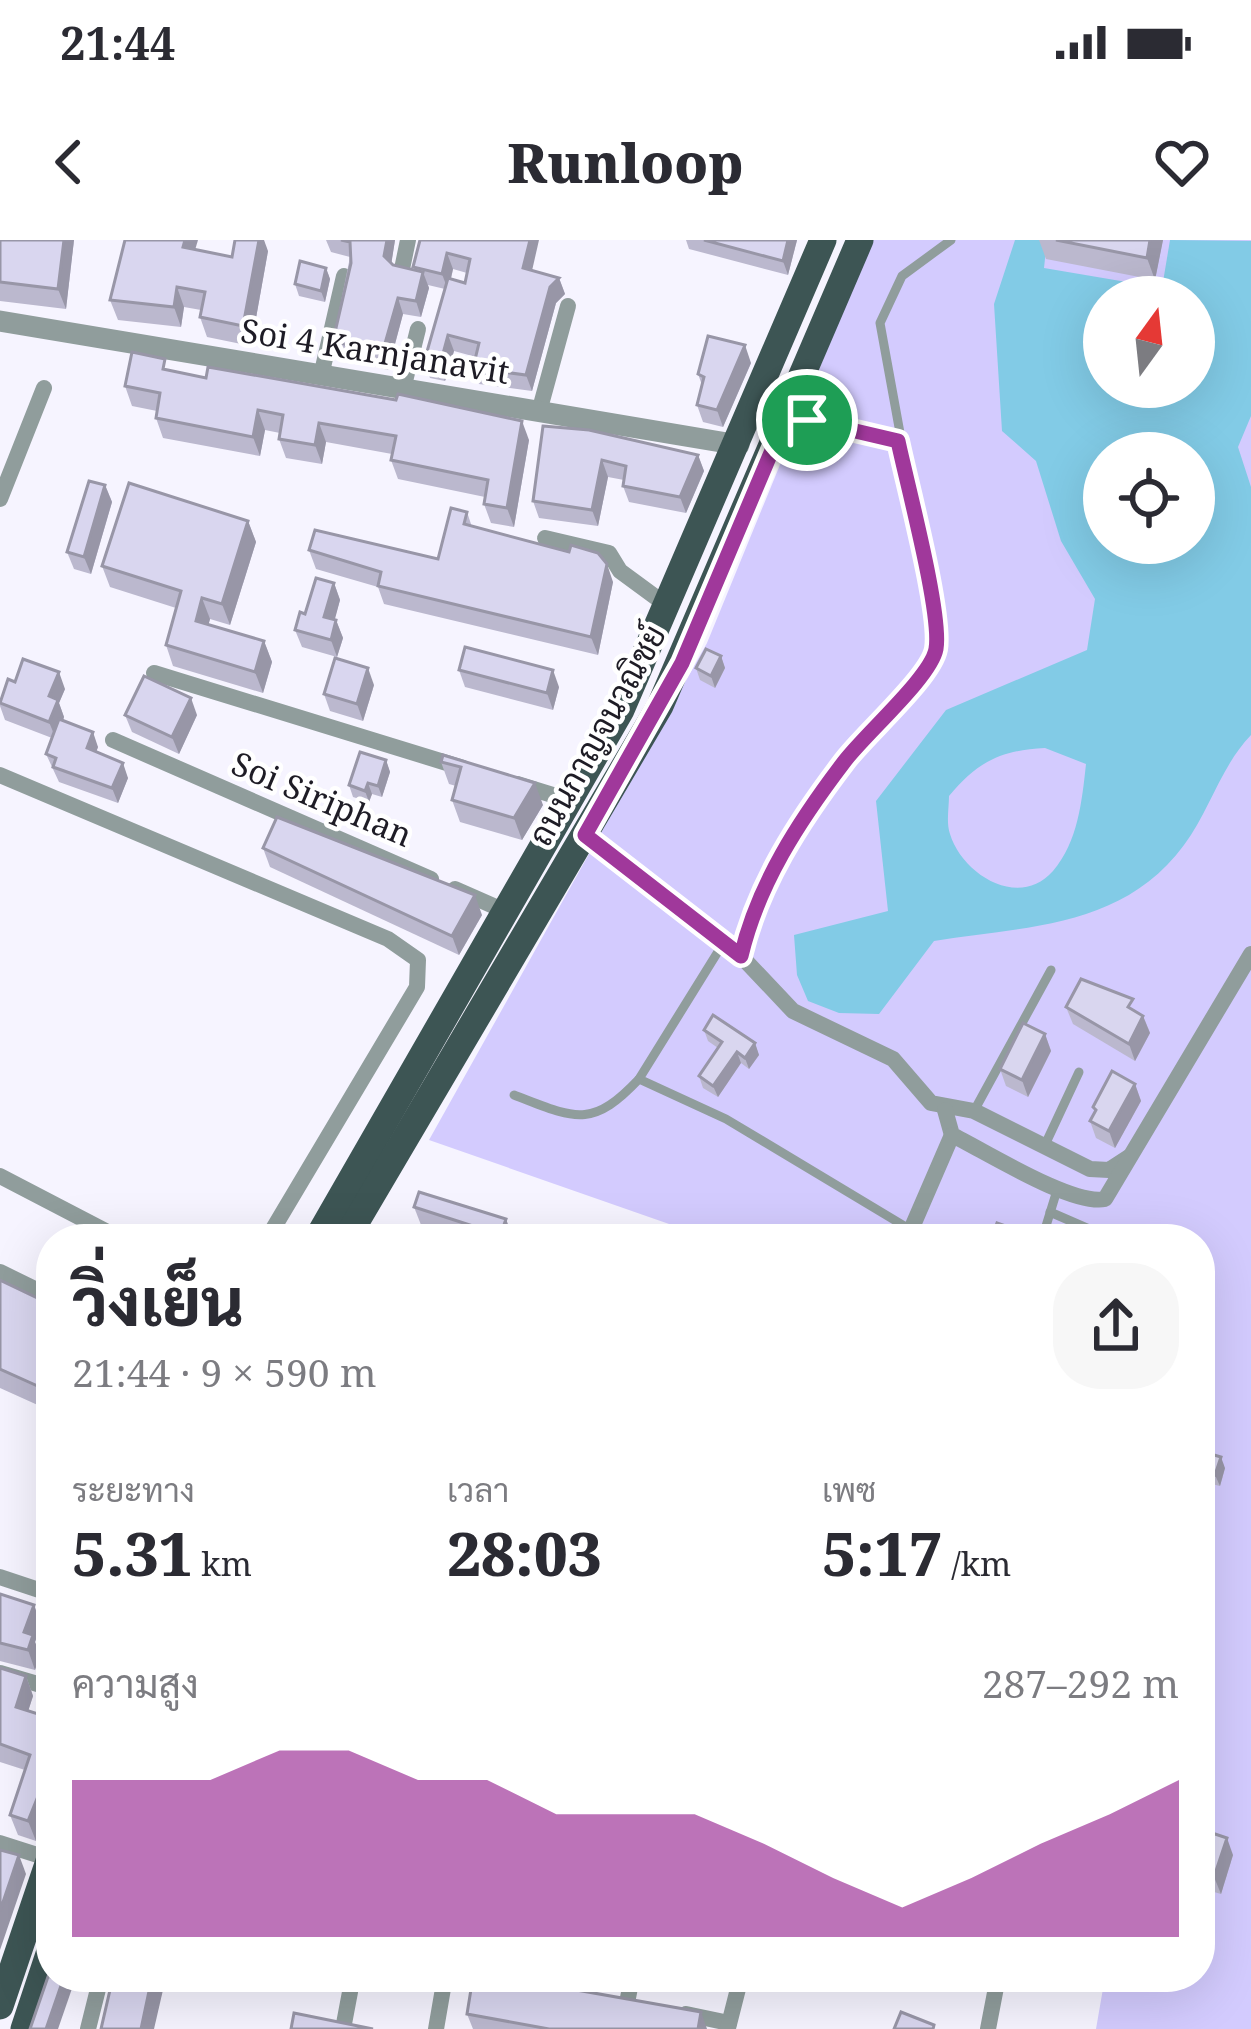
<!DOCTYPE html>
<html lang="th">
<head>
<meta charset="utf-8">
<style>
  :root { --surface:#fff; --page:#f7f7f7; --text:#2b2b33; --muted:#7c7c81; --accent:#a0389b }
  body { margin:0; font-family:"Noto Serif",Sarabun,serif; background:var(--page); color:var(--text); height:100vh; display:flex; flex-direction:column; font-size:45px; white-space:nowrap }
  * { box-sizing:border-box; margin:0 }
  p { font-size:39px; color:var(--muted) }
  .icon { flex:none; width:66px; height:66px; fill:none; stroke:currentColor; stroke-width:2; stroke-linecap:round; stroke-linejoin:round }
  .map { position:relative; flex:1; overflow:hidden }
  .sheet { position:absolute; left:36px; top:984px; width:1179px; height:768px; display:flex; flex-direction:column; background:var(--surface); border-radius:48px; box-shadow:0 12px 48px #0002 }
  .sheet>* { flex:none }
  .needle { width:78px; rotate:15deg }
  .fabs { position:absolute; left:1083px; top:36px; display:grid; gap:24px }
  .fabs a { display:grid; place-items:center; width:132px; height:132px; border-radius:50%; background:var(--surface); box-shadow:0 12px 48px #0002; font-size:60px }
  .pin { position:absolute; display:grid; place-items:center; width:102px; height:102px; color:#fff; margin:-51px; border:6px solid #fff; border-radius:50%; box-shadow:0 3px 12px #0007 }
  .round { display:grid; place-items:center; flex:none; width:126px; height:126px; border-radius:48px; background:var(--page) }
  .summary { display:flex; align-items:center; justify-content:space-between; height:204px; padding:0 36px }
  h1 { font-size:66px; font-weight:800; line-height:90px }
  .stats { display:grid; grid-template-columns:repeat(3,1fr); gap:18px; height:204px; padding:12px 36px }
  .stats div { display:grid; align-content:center }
  .stats b { font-size:60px; font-weight:800 }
  .stats small { font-size:33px; font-weight:400 }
  .stats p { font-size:33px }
  .chart { height:336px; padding:24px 36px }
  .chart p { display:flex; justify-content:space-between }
  .chart svg { width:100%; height:216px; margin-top:12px; fill:var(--accent); opacity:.7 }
  .status { display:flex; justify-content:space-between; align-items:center; height:84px; padding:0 60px; background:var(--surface); direction:ltr }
  .status svg { height:33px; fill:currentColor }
  header { display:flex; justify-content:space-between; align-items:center; height:156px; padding:0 36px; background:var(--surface); font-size:54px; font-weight:800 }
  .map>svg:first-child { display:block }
</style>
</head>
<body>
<div class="status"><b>21:44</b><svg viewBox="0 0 49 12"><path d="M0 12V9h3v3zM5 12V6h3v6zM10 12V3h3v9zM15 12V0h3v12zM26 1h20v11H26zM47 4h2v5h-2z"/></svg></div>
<header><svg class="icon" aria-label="back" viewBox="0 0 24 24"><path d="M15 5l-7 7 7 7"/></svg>Runloop<svg class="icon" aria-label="heart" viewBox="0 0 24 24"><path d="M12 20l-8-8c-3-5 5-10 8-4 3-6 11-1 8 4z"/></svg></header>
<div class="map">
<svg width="1251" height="1789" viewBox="0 0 1251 1789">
  <rect width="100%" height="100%" fill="#f6f4ff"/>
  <!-- green -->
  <path fill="#d3cbfe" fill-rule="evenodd" d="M872,0H1251V1789H1096L1105,1737H1200V999H712L429,900L707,403ZM1104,57H1194V147H1104ZM1104,213H1194V303H1104Z"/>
  <!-- water -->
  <path fill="#82cbe6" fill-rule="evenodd" d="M1015,0H1047L1044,28L1162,48L1170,0L1251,1V176L1238,207L1251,247V495C1221,526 1210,570 1184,605C1123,688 1027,686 934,701L879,774L839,773L808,761L797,735L794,695L888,671L876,561L946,470L1087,410L1095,359L1061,301L1036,221L1002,191L994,64ZM1104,57H1194V147H1104ZM1104,213H1194V303H1104ZM1045,508L1086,524C1082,561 1078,602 1053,631C1019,670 962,634 950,594C946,583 949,567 949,556C977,522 1001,510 1045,508Z"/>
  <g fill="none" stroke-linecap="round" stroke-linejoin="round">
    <!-- service -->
    <g stroke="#909d9c" stroke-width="9">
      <polyline points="787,175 898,201"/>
      <polyline points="724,702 639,839 726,879 911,990"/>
      <path d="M741,716C758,644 797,587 840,528C866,491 936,440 937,396L880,83L902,36L951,0"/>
      <path d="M514,855C574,878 591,890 639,839"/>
      <polyline points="974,871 1051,730"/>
      <polyline points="1044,907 1079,832"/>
      <polyline points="1050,972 1112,999"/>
      <polyline points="1042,999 1058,947"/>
    </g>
    <!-- minor -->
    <g stroke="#909d9c" stroke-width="16">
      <polyline points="402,29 408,0"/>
      <polyline points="321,136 344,36"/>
      <polyline points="403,149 418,89"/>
      <polyline points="539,172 568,66"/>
      <polyline points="0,259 44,148"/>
      <polyline points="545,298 609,313 620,331 669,367"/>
      <polyline points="154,433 463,528"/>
      <polyline points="113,500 431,639"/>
      <polyline points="0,535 388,699 418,720 417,747 267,999"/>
      <polyline points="517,544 572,561"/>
      <polyline points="585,595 741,716 793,771 893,819 931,863 974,871 1090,929 1109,930 1129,917"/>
      <polyline points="455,649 507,672"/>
      <path d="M945,870L952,895C985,911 1072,966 1105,959L1251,714"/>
      <polyline points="0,936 121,999"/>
      <polyline points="907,999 952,895"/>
      <polyline points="0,1032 51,1057"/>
      <polyline points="0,1337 51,1354"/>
      <polyline points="0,1433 51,1448"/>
      <polyline points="0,1603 50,1619"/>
      <polyline points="627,1763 632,1737"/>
      <polyline points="686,1774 729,1783"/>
      <polyline points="728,1788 741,1737"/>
      <polyline points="88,1789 101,1737"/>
      <polyline points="343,1789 350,1752"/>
      <polyline points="436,1789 445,1737"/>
      <polyline points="988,1789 998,1737"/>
    </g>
    <!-- tertiary -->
    <polyline stroke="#909d9c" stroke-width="21" points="0,81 739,205"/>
    <!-- primary -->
    <g stroke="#3d5554" stroke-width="27">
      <polyline points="317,999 621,470 823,0"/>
      <polyline points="346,999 660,466 860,0"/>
      <polyline points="0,1766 51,1615"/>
      <polyline points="24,1789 51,1708"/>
    </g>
  </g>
  <!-- wall -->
  <g fill="#bbb8ce" fill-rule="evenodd">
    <polygon points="0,0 74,0 66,69 0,61"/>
    <path d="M326,0H395L391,24L415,30L413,27L420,0L559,38L565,54L556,63L532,151L479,144L473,128L476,117L454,111L445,141L430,138L424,122L445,49L428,45L429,48L421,77L403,74L388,130L338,117L333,101L350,17L331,12ZM453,29L467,33L465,43L451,39Z"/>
    <polygon points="686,0 797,0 788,35 689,9"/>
    <polygon points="1039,0 1163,0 1155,40 1046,19"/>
    <polygon points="195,9 232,17 268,11 251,106 207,97 200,77 201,70 184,67 181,87 118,80 110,60"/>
    <polygon points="326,28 330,39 325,62 299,56 295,44"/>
    <polygon points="751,123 723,187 703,182 697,165 702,145 698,134"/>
    <polygon points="169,131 529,200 514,287 491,283 484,264 485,257 398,239 391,220 392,214 326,202 322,224 286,218 279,199 280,193 265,190 260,216 163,198 156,178 157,171 132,166 125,146"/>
    <polygon points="543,186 698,215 704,231 686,273 629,262 623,246 624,240 608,237 598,286 539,278 533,261"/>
    <polygon points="105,245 112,262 91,334 74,329 67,312"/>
    <polygon points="467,272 472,287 613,342 598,415 384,364 378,347 316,329 309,310 438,319"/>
    <polygon points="248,281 256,302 230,385 210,379 208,385 264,401 272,422 263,453 173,426 166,405 176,368 110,347 102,326"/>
    <polygon points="334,343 340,360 334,380 336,380 343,398 337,417 302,407 295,390 305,374"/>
    <polygon points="721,416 725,428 715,448 700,440 696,428"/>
    <polygon points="459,430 559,447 553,470 465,447"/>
    <polygon points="15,442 65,449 59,463 64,477 63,481 98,507 96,512 128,538 118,563 59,542 46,514 52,498 5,480 0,466 0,459"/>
    <polygon points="374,445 363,481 330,471 324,454"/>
    <polygon points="125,475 197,475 179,514 132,492"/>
    <polygon points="443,515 543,565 522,600 460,582 452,560 456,546 449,544 441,522"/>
    <polygon points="386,520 390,532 382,557 372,554 369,562 353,557 349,545"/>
    <polygon points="263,608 482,675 459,715 270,627"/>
    <polygon points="1066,767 1137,772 1143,776 1150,793 1135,821 1073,784"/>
    <polygon points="704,790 755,803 759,815 749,829 741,823 718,857 703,848 699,836 718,808 708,801"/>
    <polygon points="1045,794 1051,811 1028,857 1006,846 1000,829"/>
    <polygon points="1135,844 1141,861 1115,908 1096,898 1090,881 1095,873 1093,867"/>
    <polygon points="414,967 506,979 513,999 452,999 423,990"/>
    <polygon points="0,1040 46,1062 51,1054 51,1171 0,1148"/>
    <polygon points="1200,1227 1225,1228 1220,1246 1203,1242"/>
    <polygon points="0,1354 34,1365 41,1385 35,1402 40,1415 35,1430 0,1421"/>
    <polygon points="0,1428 26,1436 33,1456 28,1471 51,1478 51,1562 36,1601 18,1595 10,1575 25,1530 0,1522"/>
    <polygon points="1200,1609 1233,1615 1221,1654 1200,1648"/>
    <polygon points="359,1737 425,1737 423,1749"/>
    <polygon points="647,1737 713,1737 711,1751 649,1743"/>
    <polygon points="816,1737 837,1737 836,1742"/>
    <polygon points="467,1774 707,1789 473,1789"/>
  </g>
  <!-- shaded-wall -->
  <g fill="#9896a7">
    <polygon points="64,0 74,0 66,69 58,49"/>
    <polygon points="185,0 198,0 190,27 183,7"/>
    <polygon points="259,0 264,0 268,11 251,106 243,86"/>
    <polygon points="387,0 395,0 390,32 384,16"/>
    <polygon points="530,0 539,0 529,44 523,28"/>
    <polygon points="788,0 797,0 788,35 783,21"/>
    <polygon points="1150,0 1163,0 1155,40 1147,18"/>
    <polygon points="447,13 453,29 448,50 442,34"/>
    <polygon points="326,28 330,39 325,62 321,51"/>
    <polygon points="423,32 429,48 421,77 416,61"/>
    <polygon points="559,38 565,54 556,63 532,151 526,135 550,47"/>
    <polygon points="177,47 184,67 181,87 174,67"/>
    <polygon points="398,58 403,74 388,130 382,114"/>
    <polygon points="448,95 454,111 445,141 440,125"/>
    <polygon points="745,105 751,123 723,187 717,170"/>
    <polygon points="258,170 265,190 260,216 253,197"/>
    <polygon points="522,181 529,200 514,287 507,268"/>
    <polygon points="319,183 326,202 322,224 315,205"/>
    <polygon points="698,215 704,231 686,273 680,257"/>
    <polygon points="602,220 608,237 598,286 592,270"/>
    <polygon points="105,245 112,262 91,334 84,317"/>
    <polygon points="248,281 256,302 230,385 222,364"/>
    <polygon points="607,324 613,342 598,415 591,397"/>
    <polygon points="334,343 340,360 331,394 324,377"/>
    <polygon points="202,358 210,379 204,402 196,381"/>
    <polygon points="336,380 343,398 337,417 331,400"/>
    <polygon points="264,401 272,422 263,453 255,432"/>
    <polygon points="721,416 725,428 715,448 711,436"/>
    <polygon points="368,428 374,445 363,481 357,464"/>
    <polygon points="553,430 559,447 553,470 547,453"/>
    <polygon points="59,432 65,449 59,463 64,477 56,499 49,482 49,456"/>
    <polygon points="191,458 197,475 179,514 172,497"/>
    <polygon points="93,492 98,507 92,523 87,508"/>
    <polygon points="386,520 390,532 382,557 378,546"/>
    <polygon points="123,523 128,538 118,563 112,548"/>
    <polygon points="368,543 372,554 369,562 365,551"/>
    <polygon points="535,543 543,565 522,600 514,578"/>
    <polygon points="475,655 482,675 459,715 452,696"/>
    <polygon points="1143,776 1150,793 1135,821 1129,804"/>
    <polygon points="1045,794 1051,811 1028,857 1022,840"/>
    <polygon points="755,803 759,815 749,829 745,818"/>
    <polygon points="737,812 741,823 718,857 713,846"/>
    <polygon points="1135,844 1141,861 1115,908 1109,891"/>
    <polygon points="506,979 513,999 501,999 500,996"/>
    <polygon points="1221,1217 1225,1228 1220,1246 1215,1235"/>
    <polygon points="34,1365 41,1385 35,1402 40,1415 35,1430 28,1410 24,1392"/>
    <polygon points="26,1436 33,1456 23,1487 16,1467"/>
    <polygon points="51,1524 51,1562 36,1601 28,1581"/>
    <polygon points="1227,1598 1233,1615 1221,1654 1214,1637"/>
    <polygon points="19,1615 26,1634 0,1710 0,1671"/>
    <polygon points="64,1737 76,1737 58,1789 46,1789"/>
    <polygon points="152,1737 166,1737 154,1789 141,1789"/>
    <polygon points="706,1737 713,1737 711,1751"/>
    <polygon points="701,1772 707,1789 698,1789"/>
  </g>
  <!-- building -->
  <g fill="#d9d6ef" stroke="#9896a7" stroke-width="3">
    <polygon points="0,0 64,0 58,49 0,42"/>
    <polygon points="125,0 185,0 183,7 232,17 235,0 259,0 243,86 200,77 205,52 177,47 174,67 110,60"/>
    <polygon points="341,0 387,0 384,16 393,25 423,32 416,61 398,58 382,114 333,101 351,23 350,2"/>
    <polygon points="420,0 530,0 523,28 559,38 550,47 526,135 473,128 479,103 448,95 440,125 424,122 448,38 465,43 470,19 447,13 442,34 413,27"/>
    <polygon points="704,0 788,0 783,21"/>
    <polygon points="1056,0 1150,0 1147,18"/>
    <polygon points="300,21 326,28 321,51 295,44"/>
    <polygon points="708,96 745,105 717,170 697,165 704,137 698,134"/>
    <polygon points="132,112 165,119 163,129 206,138 208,127 396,160 398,154 522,181 507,268 484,264 488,240 391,220 396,196 319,183 315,205 279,199 283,175 258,170 253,197 156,178 160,153 125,146"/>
    <polygon points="543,186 589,190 698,215 680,257 623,246 626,226 602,220 592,270 533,261"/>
    <polygon points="89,241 105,245 84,317 67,312"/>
    <polygon points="129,243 248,281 222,364 202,358 196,381 264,401 255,432 166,405 181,351 102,326"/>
    <polygon points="451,268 467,272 464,284 569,312 571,305 598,313 607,324 591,397 378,346 381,332 309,310 315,290 438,319"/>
    <polygon points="316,338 334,343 324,377 336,380 331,400 295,390 300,372 305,374"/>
    <polygon points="465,407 553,430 547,453 459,430"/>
    <polygon points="706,409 721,416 711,436 696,428"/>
    <polygon points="335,418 368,428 357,464 324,454"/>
    <polygon points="23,419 59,432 49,456 58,460 49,482 0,463 8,439 15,442"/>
    <polygon points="144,436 191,458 172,497 125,475"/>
    <polygon points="59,479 93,492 87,508 123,523 112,548 53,527 56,518 46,514"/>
    <polygon points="360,512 386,520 378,546 368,543 365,551 349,545"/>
    <polygon points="443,515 535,543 514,578 452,560 461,527 441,522"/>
    <polygon points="277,577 475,655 452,696 263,608"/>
    <polygon points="1081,739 1133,759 1128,767 1143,776 1129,804 1066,767"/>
    <polygon points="713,775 755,803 745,818 737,812 713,846 699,836 722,802 704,790"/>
    <polygon points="1023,783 1045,794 1022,840 1000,829"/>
    <polygon points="1112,831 1135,844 1109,891 1090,881 1096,870 1093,867"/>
    <polygon points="419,952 506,979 500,996 505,999 469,999 473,986 414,967"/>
    <polygon points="997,983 1020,991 1017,999 991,999"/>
    <polygon points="0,1040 46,1062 51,1054 51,1152 0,1129"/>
    <polygon points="1204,1212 1221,1217 1215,1235 1200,1230"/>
    <polygon points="0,1354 34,1365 24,1392 33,1395 28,1410 0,1403"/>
    <polygon points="0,1428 26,1436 16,1467 51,1478 51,1524 28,1581 10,1575 30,1515 0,1504"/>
    <polygon points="1206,1591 1227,1598 1214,1637 1200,1633 1200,1609"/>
    <polygon points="0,1610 19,1615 0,1671"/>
    <polygon points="51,1728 51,1737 64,1737 46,1789 30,1789"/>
    <polygon points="113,1737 152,1737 141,1789 101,1789"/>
    <polygon points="473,1737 503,1737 701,1772 698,1789 549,1789 467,1774"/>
    <polygon points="901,1772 934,1785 933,1789 894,1789"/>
    <polygon points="294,1773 373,1789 291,1789"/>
  </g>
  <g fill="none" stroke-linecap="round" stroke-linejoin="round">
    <defs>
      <path id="route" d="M787,175L898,201C907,244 942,374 936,409C931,437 864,495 844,522C799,581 758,644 741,716L585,595L682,423Z"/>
    </defs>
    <!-- route casing -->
    <use href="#route" stroke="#fff" stroke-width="24"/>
    <!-- route -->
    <use href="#route" stroke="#a0389b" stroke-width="15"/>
  </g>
  <g text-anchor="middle" stroke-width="9" stroke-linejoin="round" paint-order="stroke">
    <!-- street labels -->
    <g font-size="33" fill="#1e1c25" stroke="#fff">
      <text transform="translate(375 111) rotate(9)" y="12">Soi 4 Karnjanavit</text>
      <text transform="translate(597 495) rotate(-61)" y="12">ถนนกาญจนวณิชย์</text>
      <text transform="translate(322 559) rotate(23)" y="12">Soi Siriphan</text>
    </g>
  </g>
</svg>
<div class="fabs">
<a><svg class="needle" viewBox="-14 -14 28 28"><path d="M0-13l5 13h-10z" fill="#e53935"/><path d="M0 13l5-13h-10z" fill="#7c7c81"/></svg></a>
<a><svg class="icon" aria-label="locate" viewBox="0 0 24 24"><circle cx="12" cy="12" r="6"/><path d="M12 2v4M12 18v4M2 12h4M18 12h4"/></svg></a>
</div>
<div class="pin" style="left:807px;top:180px;background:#1e9e55"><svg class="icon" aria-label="arrive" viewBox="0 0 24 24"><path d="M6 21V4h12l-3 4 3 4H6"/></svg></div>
<section class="sheet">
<div class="summary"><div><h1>วิ่งเย็น</h1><p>21:44 · 9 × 590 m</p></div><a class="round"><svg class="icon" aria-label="share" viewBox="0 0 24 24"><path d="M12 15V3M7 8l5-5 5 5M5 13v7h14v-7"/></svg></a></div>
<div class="stats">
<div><p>ระยะทาง</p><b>5.31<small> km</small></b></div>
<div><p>เวลา</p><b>28:03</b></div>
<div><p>เพซ</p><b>5:17<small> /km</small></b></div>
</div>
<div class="chart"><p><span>ความสูง</span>287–292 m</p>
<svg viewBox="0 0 160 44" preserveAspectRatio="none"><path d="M0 44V12L10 12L20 12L30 6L40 6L50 12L60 12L70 19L80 19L90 19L100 25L110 32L120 38L130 32L140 25L150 19L160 12V44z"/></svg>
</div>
</section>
</div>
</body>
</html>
